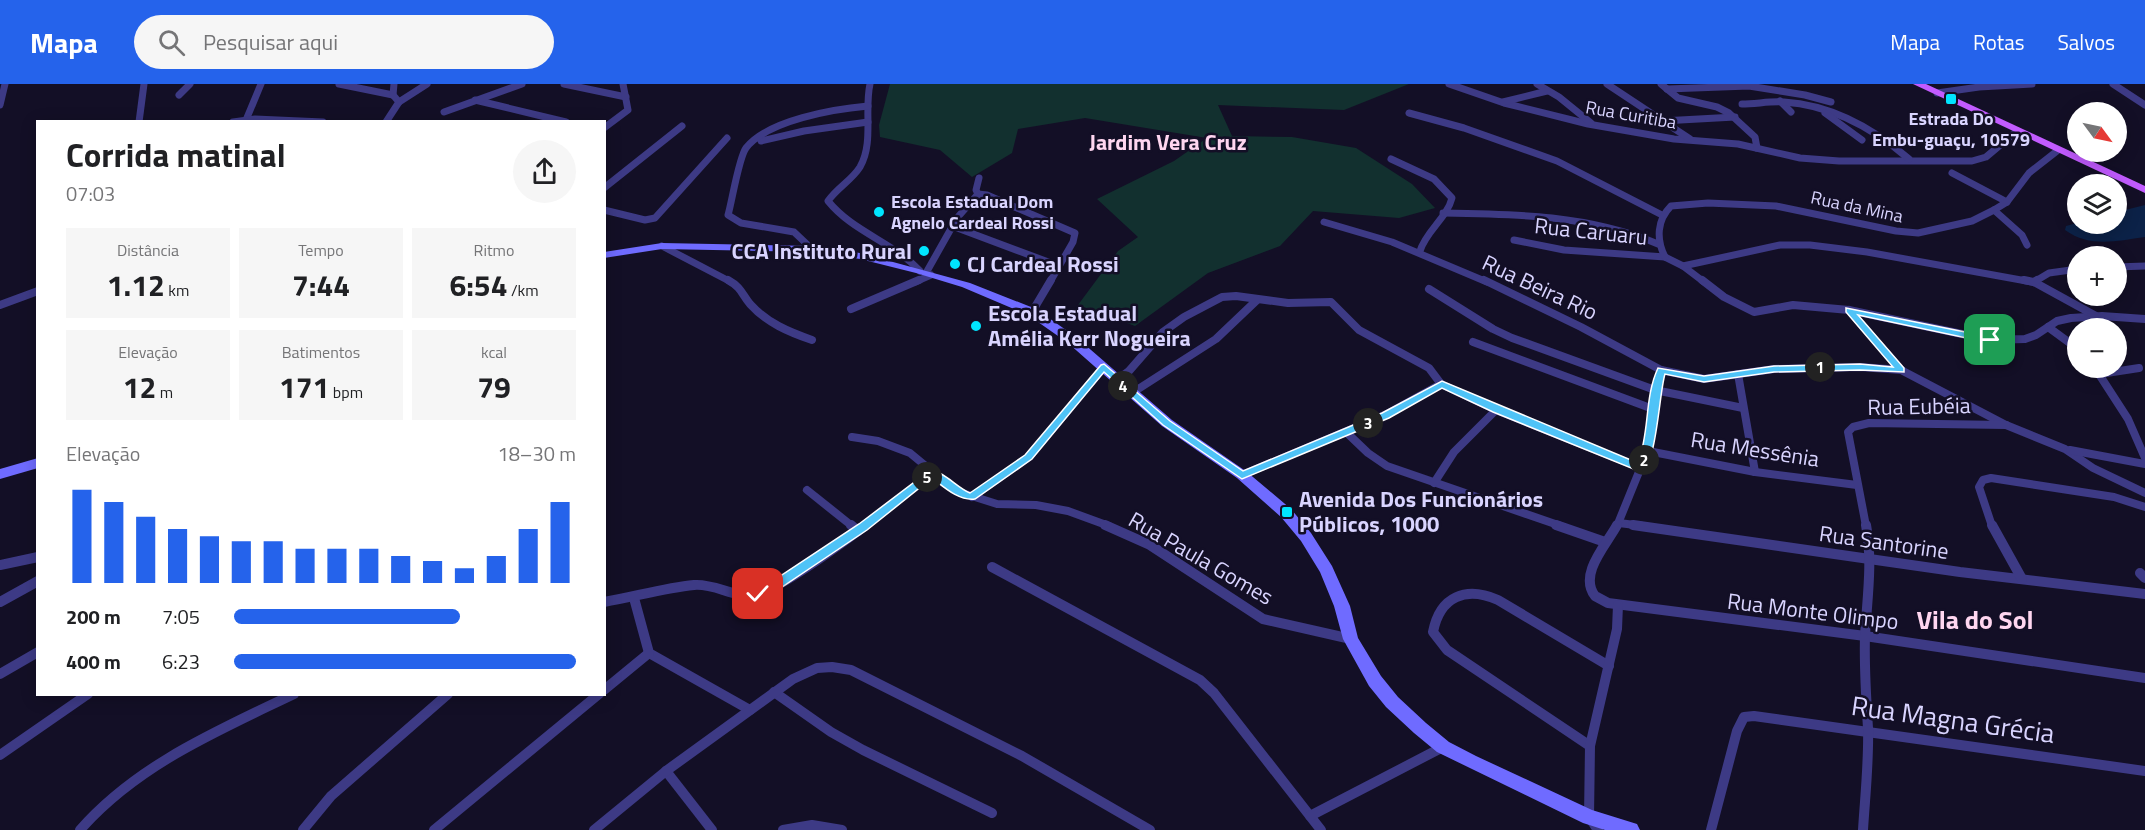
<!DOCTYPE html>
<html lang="pt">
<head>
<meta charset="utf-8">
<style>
  :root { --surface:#fff; --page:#f6f6f6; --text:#202124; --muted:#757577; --accent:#2563eb }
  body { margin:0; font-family:"Titillium Web",sans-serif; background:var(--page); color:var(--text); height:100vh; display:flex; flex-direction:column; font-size:22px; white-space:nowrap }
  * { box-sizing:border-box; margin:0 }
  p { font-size:20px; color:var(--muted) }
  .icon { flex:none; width:33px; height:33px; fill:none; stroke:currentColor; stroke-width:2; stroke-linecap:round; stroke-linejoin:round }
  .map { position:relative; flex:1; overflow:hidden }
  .panel { position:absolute; left:36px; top:36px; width:570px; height:576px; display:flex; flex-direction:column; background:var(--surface); border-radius:0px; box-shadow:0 3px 15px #0003 }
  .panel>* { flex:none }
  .needle { width:39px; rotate:123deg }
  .controls { position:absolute; left:2067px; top:18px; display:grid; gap:12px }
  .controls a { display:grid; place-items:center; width:60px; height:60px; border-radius:50%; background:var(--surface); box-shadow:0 3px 15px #0003; font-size:30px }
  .pin { position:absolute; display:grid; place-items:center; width:51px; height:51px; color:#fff; margin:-26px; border-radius:12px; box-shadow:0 3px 9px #0006 }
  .km { position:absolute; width:30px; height:30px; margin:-15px; border-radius:50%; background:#222; color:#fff; font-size:16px; line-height:30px; text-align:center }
  .round { display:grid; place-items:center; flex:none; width:63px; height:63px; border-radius:32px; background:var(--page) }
  .overview { display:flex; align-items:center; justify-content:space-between; height:102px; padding:0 30px }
  h1 { font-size:33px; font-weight:700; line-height:45px }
  .stats { display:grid; grid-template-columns:repeat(3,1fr); gap:9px; height:102px; padding:6px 30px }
  .stats div { display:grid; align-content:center; border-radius:0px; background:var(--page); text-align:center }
  .stats b { font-size:30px; font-weight:700 }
  .stats small { font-size:16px; font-weight:400 }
  .stats p { font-size:16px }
  .chart { height:168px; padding:12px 30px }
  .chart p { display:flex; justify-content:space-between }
  .chart svg { width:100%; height:108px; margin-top:6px; stroke:var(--accent); stroke-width:6 }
  ul { padding:0 30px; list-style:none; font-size:20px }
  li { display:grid; grid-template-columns:96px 72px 1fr; align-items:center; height:45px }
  li i { height:15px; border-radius:8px; background:var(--accent) }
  header { display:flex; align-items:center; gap:36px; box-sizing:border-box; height:84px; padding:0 30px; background:var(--accent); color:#fff }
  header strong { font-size:28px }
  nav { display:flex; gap:33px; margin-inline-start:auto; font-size:21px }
  .search { width:420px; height:54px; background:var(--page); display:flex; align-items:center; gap:15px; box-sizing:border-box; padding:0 21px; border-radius:33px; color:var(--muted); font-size:22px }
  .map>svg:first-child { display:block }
</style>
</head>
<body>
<header>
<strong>Mapa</strong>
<div class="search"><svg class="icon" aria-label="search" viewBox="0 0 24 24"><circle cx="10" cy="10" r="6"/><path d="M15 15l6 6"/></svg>Pesquisar aqui</div>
<nav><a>Mapa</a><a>Rotas</a><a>Salvos</a></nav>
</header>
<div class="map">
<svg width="2145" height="746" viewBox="0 0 2145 746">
  <rect width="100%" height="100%" fill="#130f26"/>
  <!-- green -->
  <polygon fill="#12302f" points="890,0 1409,0 1344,26 1218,21 1232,52 1292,53 1356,64 1412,100 1435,124 1399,134 1313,127 1280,162 1208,189 1135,242 1078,221 1118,167 1138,153 1097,115 1174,77 1207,54 1085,34 1018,45 1012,69 972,93 940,66 880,53 879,41"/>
  <!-- water -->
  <path fill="#0c2248" d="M2145,121V153C2116,157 2090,164 2065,146L2066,142L2077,139L2116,140L2117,128Z"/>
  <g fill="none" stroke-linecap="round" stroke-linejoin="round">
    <!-- street-far2 -->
    <g stroke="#3d3a85" stroke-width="7">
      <polyline points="339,0 393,11"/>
      <polyline points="564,0 626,13"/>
      <path d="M870,0C864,26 874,59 860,83C852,96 837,104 828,117C853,148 893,158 920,187"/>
      <polyline points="1449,0 1504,19 1588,40 1674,55 1738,60 1800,74 1839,77 1972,77 1986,73 2017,47"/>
      <polyline points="1537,0 1559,13 1591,39"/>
      <polyline points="1607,0 1690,55"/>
      <polyline points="1661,0 1678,14 1717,23 1729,29 1755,53 1757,64"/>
      <polyline points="2113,0 2145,21"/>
      <polyline points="1667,5 1749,2 1805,11 1831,18"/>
      <polyline points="1937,9 1979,3 2032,0"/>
      <polyline points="179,11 190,0"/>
      <polyline points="475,16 566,38"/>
      <polyline points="1780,17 1791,28"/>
      <polyline points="399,18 427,0"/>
      <polyline points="1503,18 1547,7"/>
      <path d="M1742,20C1756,20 1770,17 1784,18C1832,21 1873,44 1909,75"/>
      <polyline points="0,21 5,0"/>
      <polyline points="444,28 522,0"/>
      <polyline points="1409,29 1464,44 1557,77 1662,131"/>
      <polyline points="1825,29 1862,56"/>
      <polyline points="246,36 261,0"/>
      <polyline points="1662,37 1735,33"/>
      <polyline points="139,38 144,0"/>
      <polyline points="233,38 255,35 323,38"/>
      <polyline points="386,38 399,18 393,11 394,0"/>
      <polyline points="604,44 628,26 623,0"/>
      <polyline points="761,57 804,47 868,38"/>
      <path d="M1391,75L1434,95L1452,114C1447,134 1426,147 1420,167"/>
      <polyline points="1952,89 2007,118"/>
      <polyline points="604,104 682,42"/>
      <polyline points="978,110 987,111 1075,149 1073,158 1050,198"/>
      <polyline points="978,110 976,106 979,94"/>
      <polyline points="604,126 645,136 655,134 727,54"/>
      <polyline points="1994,126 2022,151 2027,161"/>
      <path d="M1443,129C1516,130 1589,131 1658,160"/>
      <polyline points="1324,138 1392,158 1487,198"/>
      <polyline points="952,142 1059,182"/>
      <polyline points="1514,156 1564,166 1665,173 1683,182 1704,198"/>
      <polyline points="662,162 731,198"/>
      <path d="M812,165L794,148L741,139L728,131C732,117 739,73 746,64C768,36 834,25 868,22"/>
      <path d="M1665,173C1656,155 1657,136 1671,122L1708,119L1776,122L1896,147L1918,149L1972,137L1994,126L2007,118L2029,89L2057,67"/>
      <polyline points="1683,182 1780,161 1810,161 1867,168 2032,198"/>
      <polyline points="2116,183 2145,182"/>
      <polyline points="926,189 957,134 978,110"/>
      <polyline points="915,198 931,191"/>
      <polyline points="2034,198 2049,189 2078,185"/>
    </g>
    <!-- street-far1 -->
    <g stroke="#3d3a85" stroke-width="8">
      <path d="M728,196C742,204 741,209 750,220C767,239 789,248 812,256"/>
      <polyline points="1484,196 1581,243 1661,286 1704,295 1774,285 1860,283 1901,286"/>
      <polyline points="1702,196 1724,213 1754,228 1793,221 1849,226 1990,256 2025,255 2036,251 2057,237 2071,234 2102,232 2145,235"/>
      <polyline points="2024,196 2034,198 2096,232"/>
      <polyline points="2034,198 2037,196"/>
      <polyline points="1429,205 1493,245 1512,254 1655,306 1743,324"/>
      <polyline points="0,221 38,207"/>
      <polyline points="851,225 919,196"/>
      <polyline points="1849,226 1901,286 2006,341 2065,365 2093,384 2145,409"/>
      <polyline points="1032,228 1051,196"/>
      <polyline points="2048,243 2078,265"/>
      <polyline points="1473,258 1653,325"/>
      <polyline points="2095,284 2128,335 2145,374"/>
      <polyline points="1738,290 1755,388"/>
      <polyline points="2100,290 2139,284"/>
      <polyline points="1117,296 1129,287 1163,248 1184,233 1222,213 1236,212 1288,219 1331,218 1359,246 1429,284 1441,300 1496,326 1641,384"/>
      <polyline points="1132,309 1216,255 1257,216"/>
      <polyline points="1346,348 1368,369 1387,382 1561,442"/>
      <polyline points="852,353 878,357 910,369 956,407 997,420 1036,421 1068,427 1109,442"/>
      <polyline points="2070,366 2145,380"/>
      <polyline points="1648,367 1755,388 1857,401"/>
      <polyline points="1242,391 1385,331 1441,300"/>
      <polyline points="1434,399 1454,368 1496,326"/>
      <polyline points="807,406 852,442"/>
      <polyline points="972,413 1029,373 1104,283"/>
      <polyline points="1619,439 1643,442"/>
      <polyline points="864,442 932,389"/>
      <polyline points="1617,442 1645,373 1655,310 1661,286"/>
      <polyline points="1866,442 1848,348 1853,343 1869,339 2006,341"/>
      <polyline points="1992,442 1979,403 1983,396 1991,394 2114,413 2145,423"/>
    </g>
    <!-- street -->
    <g stroke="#3d3a85" stroke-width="10">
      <polyline points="851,441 858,447"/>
      <polyline points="1105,441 1150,461 1263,535 1351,555"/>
      <polyline points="1556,441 1605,458"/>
      <path d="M1617,441C1607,460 1578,490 1595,512L1608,519L1865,552L2145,594"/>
      <polyline points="1633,441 1960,488 2145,510"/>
      <polyline points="1992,441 2022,495"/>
      <polyline points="0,481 38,473"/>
      <polyline points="992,483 1200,596 1214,609 1321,746"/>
      <polyline points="2140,489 2145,494"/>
      <polyline points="634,514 649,569 750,626"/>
      <polyline points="0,518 38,497"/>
      <path d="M604,518C634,513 664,504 694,501C716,499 737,516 757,510C783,503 842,459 866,441"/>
      <polyline points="0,590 38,568"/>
      <polyline points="604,606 649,569"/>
      <polyline points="774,608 831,648 863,666 992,729"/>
      <path d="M1590,662L1447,566L1433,548C1440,512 1466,502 1498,516L1609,582"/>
      <polyline points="0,671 88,610"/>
      <polyline points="666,687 712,746"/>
      <polyline points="1310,732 1443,663"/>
      <path d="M80,746C137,681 217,647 294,610"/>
      <polyline points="303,746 331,712 448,610"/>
      <polyline points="434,746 599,610"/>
      <polyline points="594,746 666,687 793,595 817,584 832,583 851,586 1022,672 1150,746"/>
      <polyline points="783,746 812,741 842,746"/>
      <polyline points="1598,746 1589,733 1590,662 1617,545 1618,521"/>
      <polyline points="1711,746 1737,647 1744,633 1754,632 2145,687"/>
      <path d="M1863,746C1865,713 1869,678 1868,644C1866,613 1864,583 1865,552C1867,515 1873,478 1866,441"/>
    </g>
    <!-- secondary -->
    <g fill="#6f6bff" fill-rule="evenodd">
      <polygon points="662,159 812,162 860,169 970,199 1036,225 1076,253 1172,336 1247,388 1291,425 1311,449 1332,482 1350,522 1358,554 1381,592 1398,613 1426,639 1449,658 1476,672 1592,726 1637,740 1640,746 1605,746 1583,739 1437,668 1414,649 1386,623 1369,602 1343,555 1334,522 1320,488 1301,457 1281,433 1237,394 1162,342 1068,259 1028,231 962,203 916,189 860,175 812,168 662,165 604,174 604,168"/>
      <polygon points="38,374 38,384 0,395 0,385"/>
    </g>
    <!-- primary -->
    <polygon fill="#c25bff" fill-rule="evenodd" points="1913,0 1926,0 2145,102 2145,109"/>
  </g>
  <!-- route -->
  <path fill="#4fc3f7" stroke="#fff" stroke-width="1.5" d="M1846,224L1990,253L1994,256L1990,259L1858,231L1904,284V288L1860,286L1774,288L1704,298L1665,290C1659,309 1657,380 1641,388L1493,328L1442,304L1389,334L1242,395L1163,341L1104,288L1032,375L975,415C959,417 945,404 932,394L867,446L779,505L758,514L753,510L859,440L929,387C942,385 957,404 970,409L1025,371L1101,281L1104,280L1170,337L1243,387L1382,329L1442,297L1638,379C1650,348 1644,314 1658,284L1704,292L1774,282L1860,280L1893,283L1846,228Z"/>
  <!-- markers -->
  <g fill="#00e5ff" stroke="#130f26" stroke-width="2">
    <rect x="1945" y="9" width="12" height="12" rx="3"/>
    <circle cx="879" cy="128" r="6"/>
    <circle cx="924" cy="167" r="6"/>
    <circle cx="955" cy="180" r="6"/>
    <circle cx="976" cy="242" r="6"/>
    <rect x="1281" y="422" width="12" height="12" rx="3"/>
  </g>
  <g text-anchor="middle" stroke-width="5" stroke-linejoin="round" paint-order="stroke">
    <!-- far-street labels -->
    <g font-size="18" fill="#d9d4ff" stroke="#130f26">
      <text transform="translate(1631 31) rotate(10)" y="6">Rua Curitiba</text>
      <text transform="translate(1857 123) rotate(12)" y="6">Rua da Mina</text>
    </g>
    <!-- far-poi labels -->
    <g font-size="18" font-weight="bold" fill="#d9d4ff" stroke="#130f26">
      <text x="1951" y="41">Estrada Do<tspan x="1951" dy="21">Embu-guaçu, 10579</tspan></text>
      <text x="891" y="124" text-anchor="start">Escola Estadual Dom<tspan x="891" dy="21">Agnelo Cardeal Rossi</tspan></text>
    </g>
    <!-- far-quarter labels -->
    <g font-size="22" font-weight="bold" fill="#ffd6f0" stroke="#130f26">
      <text x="1168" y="66">Jardim Vera Cruz</text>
    </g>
    <!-- street labels -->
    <g font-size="22" fill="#d9d4ff" stroke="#130f26">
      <text transform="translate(1591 147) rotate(6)" y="8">Rua Caruaru</text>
      <text transform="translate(1540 203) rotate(25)" y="8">Rua Beira Rio</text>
      <text transform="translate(1919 322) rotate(-1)" y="8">Rua Eubéia</text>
      <text transform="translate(1755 365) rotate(9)" y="8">Rua Messênia</text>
      <text transform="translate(1884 458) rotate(8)" y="8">Rua Santorine</text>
      <text transform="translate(1201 474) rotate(30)" y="8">Rua Paula Gomes</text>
      <text transform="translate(1813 527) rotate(7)" y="8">Rua Monte Olimpo</text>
    </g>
    <!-- poi labels -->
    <g font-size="22" font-weight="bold" fill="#d9d4ff" stroke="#130f26" text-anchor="start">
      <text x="912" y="175" text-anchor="end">CCA Instituto Rural</text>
      <text x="967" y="188">CJ Cardeal Rossi</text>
      <text x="988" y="237">Escola Estadual<tspan x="988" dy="25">Amélia Kerr Nogueira</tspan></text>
      <text x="1299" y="423">Avenida Dos Funcionários<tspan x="1299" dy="25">Públicos, 1000</tspan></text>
    </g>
    <!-- quarter labels -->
    <g font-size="26" font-weight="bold" fill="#ffd6f0" stroke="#130f26">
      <text x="1975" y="545">Vila do Sol</text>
    </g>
    <!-- near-street labels -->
    <g font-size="27" fill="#d9d4ff" stroke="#130f26">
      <text transform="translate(1953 636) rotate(8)" y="9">Rua Magna Grécia</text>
    </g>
  </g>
</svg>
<div class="controls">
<a><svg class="needle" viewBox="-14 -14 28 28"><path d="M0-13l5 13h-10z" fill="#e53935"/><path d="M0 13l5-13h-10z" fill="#757577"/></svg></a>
<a><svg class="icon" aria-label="layers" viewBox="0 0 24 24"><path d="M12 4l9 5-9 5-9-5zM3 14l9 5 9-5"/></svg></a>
<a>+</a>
<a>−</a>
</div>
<div class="pin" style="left:1990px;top:256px;background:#1e9e55"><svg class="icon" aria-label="arrive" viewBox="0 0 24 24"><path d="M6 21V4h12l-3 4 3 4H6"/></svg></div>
<div class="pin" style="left:758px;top:510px;background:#d93025"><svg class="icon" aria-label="check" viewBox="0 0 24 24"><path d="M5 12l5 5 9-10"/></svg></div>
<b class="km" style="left:1820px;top:283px">1</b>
<b class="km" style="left:1644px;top:376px">2</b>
<b class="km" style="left:1368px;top:339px">3</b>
<b class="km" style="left:1123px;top:302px">4</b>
<b class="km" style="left:927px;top:393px">5</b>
<section class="panel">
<div class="overview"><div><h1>Corrida matinal</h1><p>07:03</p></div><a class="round"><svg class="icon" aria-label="share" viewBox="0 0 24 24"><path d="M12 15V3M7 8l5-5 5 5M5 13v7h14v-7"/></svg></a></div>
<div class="stats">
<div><p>Distância</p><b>1.12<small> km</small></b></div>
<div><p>Tempo</p><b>7:44</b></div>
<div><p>Ritmo</p><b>6:54<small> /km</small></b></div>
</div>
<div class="stats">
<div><p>Elevação</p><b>12<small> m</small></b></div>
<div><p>Batimentos</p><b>171<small> bpm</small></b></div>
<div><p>kcal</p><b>79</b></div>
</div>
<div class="chart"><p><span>Elevação</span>18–30 m</p>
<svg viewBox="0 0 160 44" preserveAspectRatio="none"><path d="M5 44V6M15 44V11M25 44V17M35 44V22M45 44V25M55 44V27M65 44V27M75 44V30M85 44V30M95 44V30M105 44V33M115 44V35M125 44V38M135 44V33M145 44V22M155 44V11"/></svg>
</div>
<ul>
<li><b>200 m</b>7:05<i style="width:66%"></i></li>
<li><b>400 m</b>6:23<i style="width:100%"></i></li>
</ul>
</section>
</div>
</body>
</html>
